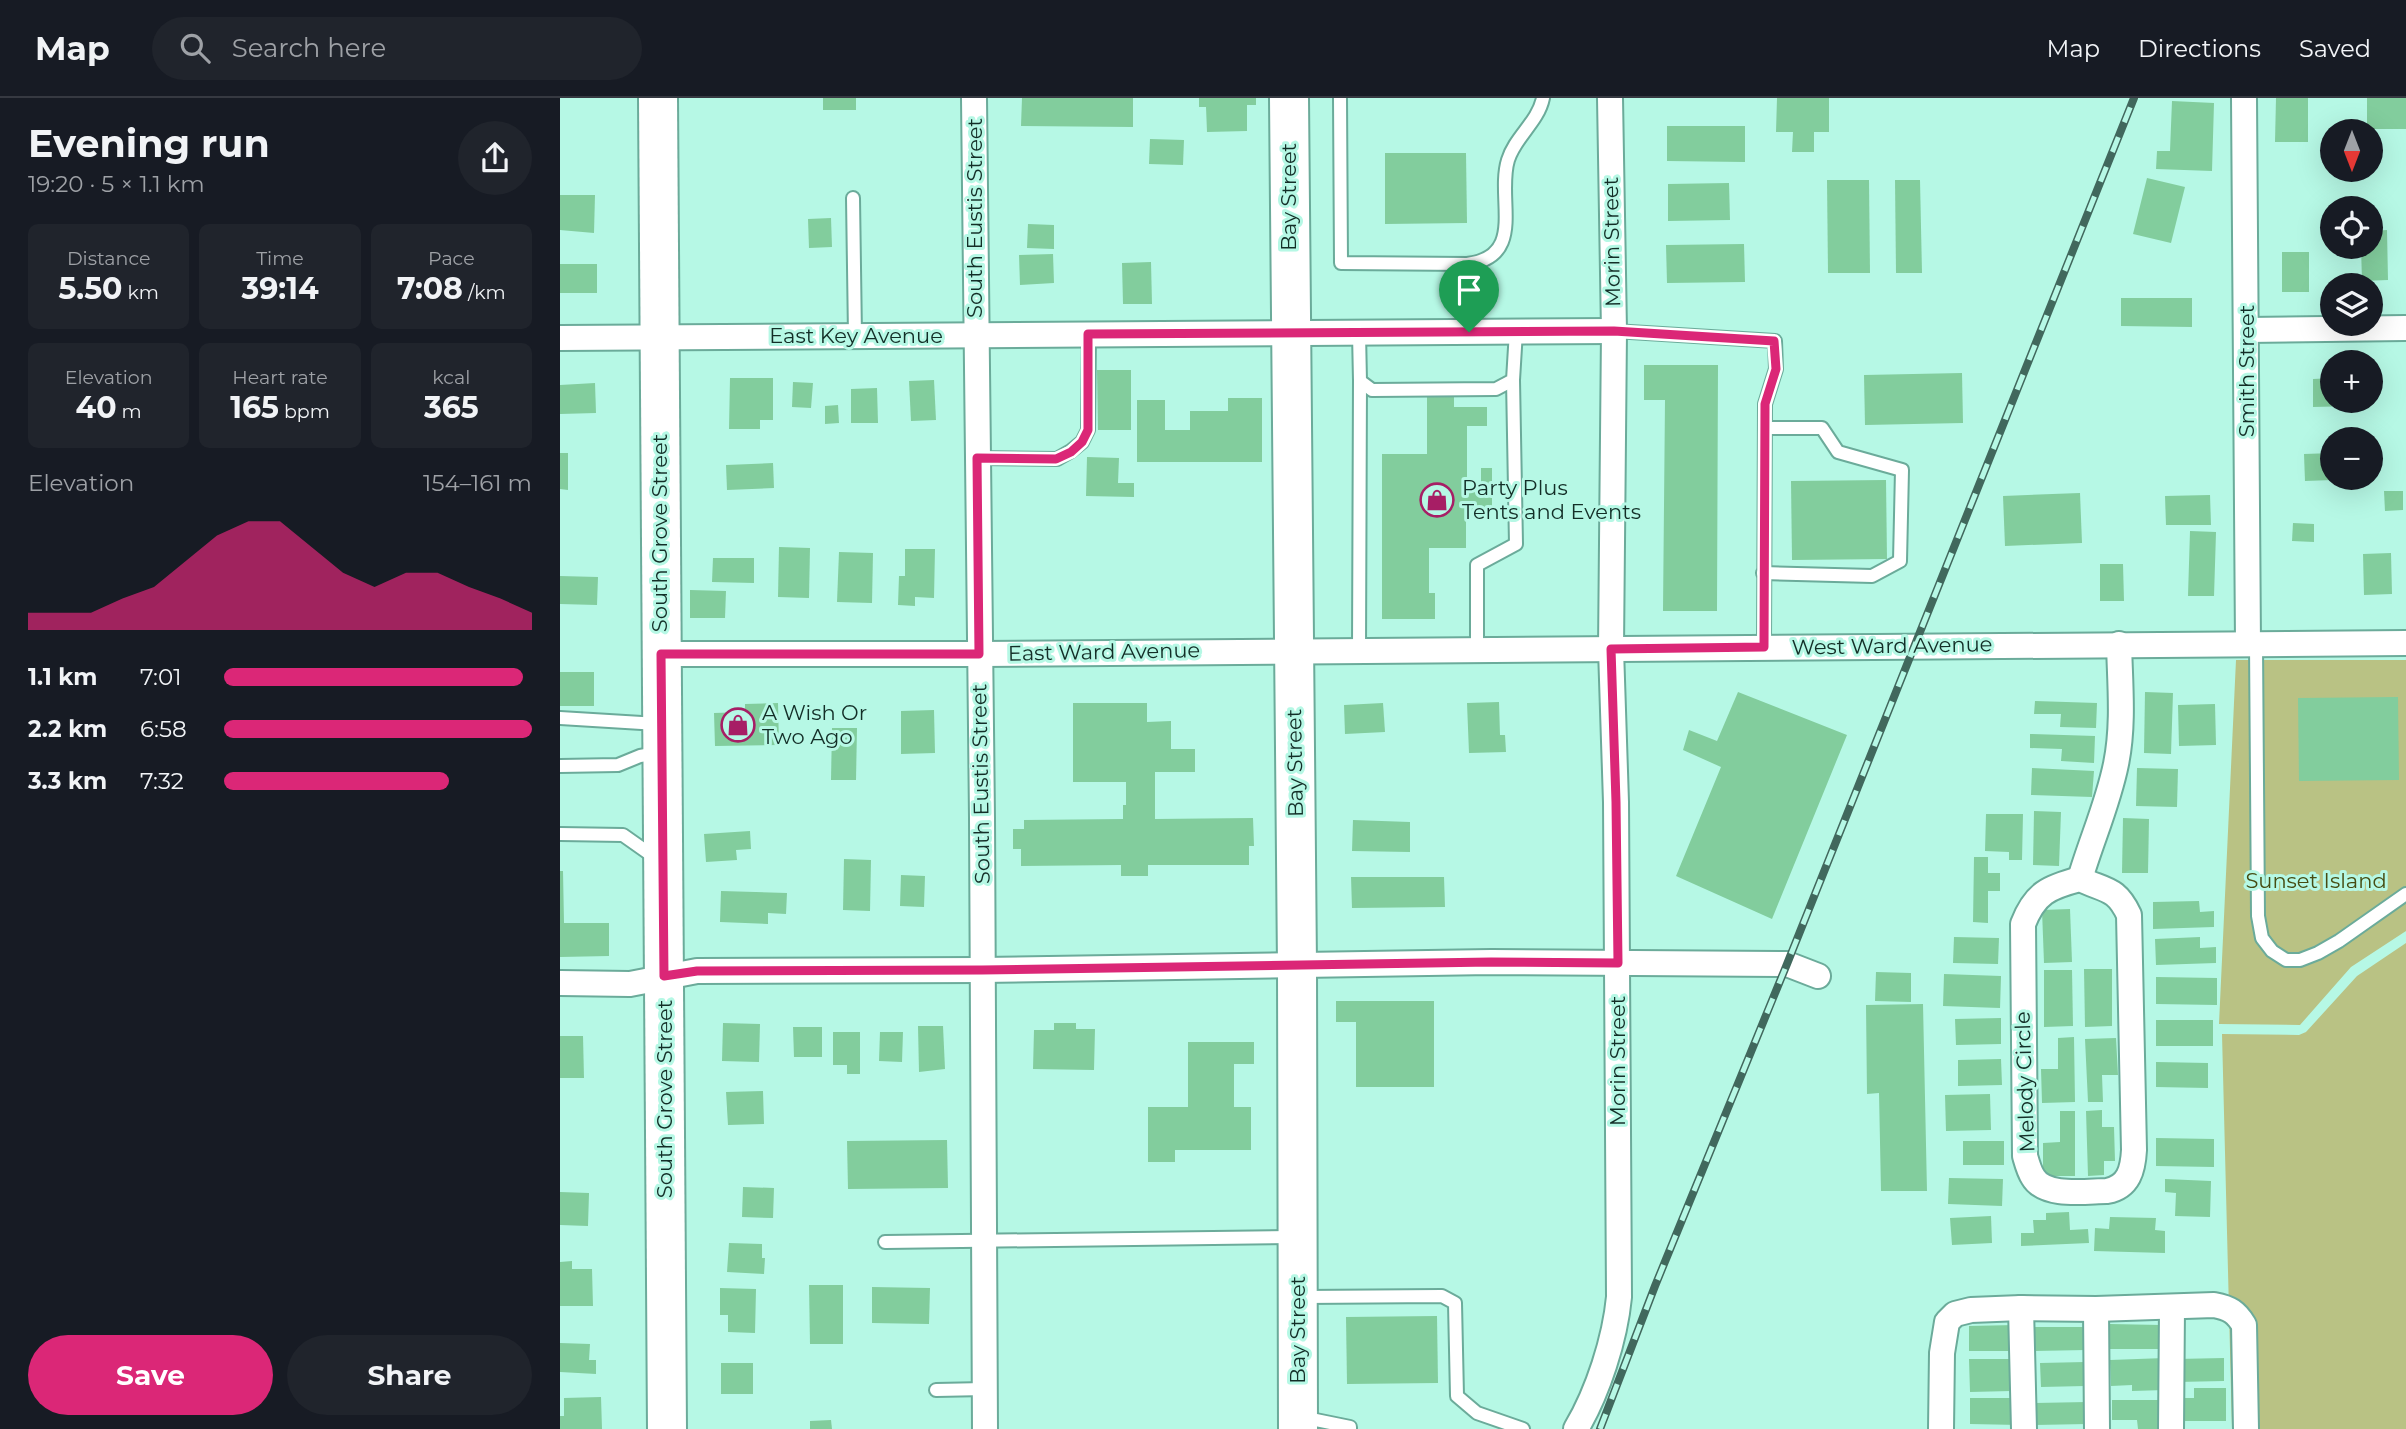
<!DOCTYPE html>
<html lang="en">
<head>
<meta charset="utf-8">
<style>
  :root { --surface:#171b24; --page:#20242c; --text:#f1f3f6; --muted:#9ea1a6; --line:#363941; --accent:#db2777 }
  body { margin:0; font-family:Montserrat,sans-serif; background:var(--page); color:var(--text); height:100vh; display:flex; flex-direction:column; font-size:26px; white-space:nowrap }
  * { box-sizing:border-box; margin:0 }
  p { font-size:23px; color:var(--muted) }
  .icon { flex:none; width:38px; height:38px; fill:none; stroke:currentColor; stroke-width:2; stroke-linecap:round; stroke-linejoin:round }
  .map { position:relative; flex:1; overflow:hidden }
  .drawer { display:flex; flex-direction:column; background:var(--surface); width:560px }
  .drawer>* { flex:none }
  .needle { width:46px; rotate:180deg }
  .tools { position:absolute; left:1760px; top:21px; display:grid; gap:14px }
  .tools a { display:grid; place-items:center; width:63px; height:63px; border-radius:50%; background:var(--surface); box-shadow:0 7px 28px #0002; font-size:35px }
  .pin { position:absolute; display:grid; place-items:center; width:60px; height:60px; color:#fff; margin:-72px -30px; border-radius:50% 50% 50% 0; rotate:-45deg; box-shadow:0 0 7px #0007 }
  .pin .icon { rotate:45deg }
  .round { display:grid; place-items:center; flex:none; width:74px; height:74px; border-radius:37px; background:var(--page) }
  .headline { display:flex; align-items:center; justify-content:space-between; height:119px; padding:0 28px }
  h1 { font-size:38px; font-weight:700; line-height:52px }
  .metrics { display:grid; grid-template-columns:repeat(3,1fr); gap:10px; height:119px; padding:7px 28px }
  .metrics div { display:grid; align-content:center; border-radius:10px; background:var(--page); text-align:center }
  .metrics b { font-size:30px; font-weight:700 }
  .metrics small { font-size:19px; font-weight:400 }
  .metrics p { font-size:19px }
  .chart { height:196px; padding:14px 28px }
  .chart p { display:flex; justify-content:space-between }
  .chart svg { width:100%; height:126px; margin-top:7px; fill:var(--accent); opacity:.7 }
  .action { display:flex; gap:14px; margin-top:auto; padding:14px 28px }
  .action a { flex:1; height:80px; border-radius:42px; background:var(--accent); color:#fff; font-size:28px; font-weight:700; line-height:80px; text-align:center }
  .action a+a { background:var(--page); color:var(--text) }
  ul { padding:0 28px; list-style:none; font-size:23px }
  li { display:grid; grid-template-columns:112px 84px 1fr; align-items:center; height:52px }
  li i { height:18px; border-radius:9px; background:var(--accent) }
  header { display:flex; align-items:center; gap:42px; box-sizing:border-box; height:98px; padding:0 35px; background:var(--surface); border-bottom:2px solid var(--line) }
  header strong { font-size:33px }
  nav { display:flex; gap:38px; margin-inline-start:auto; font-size:24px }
  .search { width:490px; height:63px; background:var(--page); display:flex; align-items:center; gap:18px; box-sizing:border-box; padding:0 24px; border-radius:38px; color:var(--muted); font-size:26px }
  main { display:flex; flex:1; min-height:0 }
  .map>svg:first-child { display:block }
</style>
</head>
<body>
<header>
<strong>Map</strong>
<div class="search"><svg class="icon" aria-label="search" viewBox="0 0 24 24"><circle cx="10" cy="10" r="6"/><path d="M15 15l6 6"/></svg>Search here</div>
<nav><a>Map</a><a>Directions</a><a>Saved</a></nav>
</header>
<main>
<section class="drawer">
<div class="headline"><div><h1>Evening run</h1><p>19:20 · 5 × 1.1 km</p></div><a class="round"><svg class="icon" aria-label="share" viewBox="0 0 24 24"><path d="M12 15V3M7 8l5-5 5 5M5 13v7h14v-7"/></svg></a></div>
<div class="metrics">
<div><p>Distance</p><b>5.50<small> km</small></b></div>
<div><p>Time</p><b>39:14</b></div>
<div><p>Pace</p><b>7:08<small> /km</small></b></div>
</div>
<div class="metrics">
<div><p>Elevation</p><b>40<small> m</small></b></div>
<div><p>Heart rate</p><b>165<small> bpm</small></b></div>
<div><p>kcal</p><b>365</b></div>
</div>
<div class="chart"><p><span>Elevation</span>154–161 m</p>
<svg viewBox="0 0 160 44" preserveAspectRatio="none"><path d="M0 44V38L10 38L20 38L30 33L40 29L50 20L60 11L70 6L80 6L90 15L100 24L110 29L120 24L130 24L140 29L150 33L160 38V44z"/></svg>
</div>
<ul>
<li><b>1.1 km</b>7:01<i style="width:97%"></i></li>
<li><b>2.2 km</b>6:58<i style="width:100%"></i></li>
<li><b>3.3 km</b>7:32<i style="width:73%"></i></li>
</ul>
<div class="action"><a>Save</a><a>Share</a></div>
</section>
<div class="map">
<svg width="1846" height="1331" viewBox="0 0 1846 1331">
  <rect width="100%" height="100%" fill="#b6f8e5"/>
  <!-- green -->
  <g fill="#b9c284">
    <polygon points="1676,562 1846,562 1846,833 1791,869 1740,927 1659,926"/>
    <polygon points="1846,845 1846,1331 1672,1331 1662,936 1739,937 1746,934 1797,878"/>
  </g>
  <!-- building -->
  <g fill="#82cd9d">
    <rect x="263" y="0" width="33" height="12"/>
    <polygon points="462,0 573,0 573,29 461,28"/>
    <polygon points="639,0 696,0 696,7 687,7 687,33 647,34 646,9 639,9"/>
    <polygon points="1217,0 1269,0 1269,34 1254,34 1254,54 1232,54 1233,34 1216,34"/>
    <polygon points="1716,0 1748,0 1748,44 1715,44"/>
    <rect x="1807" y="0" width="39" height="31"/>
    <polygon points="1612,3 1654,5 1652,73 1596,71 1597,53 1610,53"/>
    <polygon points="1107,28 1185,28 1185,64 1107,63"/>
    <polygon points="590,41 624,42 623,67 589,66"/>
    <polygon points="825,55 906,55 907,125 825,126"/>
    <polygon points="1587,80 1625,89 1611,145 1573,136"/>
    <polygon points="1267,82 1309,82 1310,175 1268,175"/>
    <polygon points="1335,82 1360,82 1362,175 1336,175"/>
    <polygon points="1169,85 1170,122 1108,123 1108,86"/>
    <polygon points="0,97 35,97 34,135 0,132"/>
    <polygon points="271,120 272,149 249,150 248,121"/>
    <polygon points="468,126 494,127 494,151 467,150"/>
    <polygon points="1827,132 1828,182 1802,183 1801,149 1811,149 1811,133"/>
    <polygon points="1184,146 1185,184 1107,185 1106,147"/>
    <rect x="1722" y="154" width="27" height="40"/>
    <polygon points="493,156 494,185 460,187 459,157"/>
    <polygon points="591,164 592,206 563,206 562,165"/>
    <rect x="0" y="166" width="37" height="29"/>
    <polygon points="1561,200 1632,200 1632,229 1561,228"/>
    <polygon points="1084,267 1158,267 1157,513 1103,513 1105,302 1084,302"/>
    <polygon points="537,272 571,272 571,332 538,332"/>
    <polygon points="1402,275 1403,325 1305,327 1304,277"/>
    <polygon points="170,280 213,280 213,322 200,322 200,331 169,331"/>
    <polygon points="1773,280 1773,303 1795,303 1795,308 1753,309 1753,281"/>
    <polygon points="374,282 376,322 351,323 349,283"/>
    <polygon points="233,284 253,285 251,310 232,309"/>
    <polygon points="35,285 36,315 0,316 0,287"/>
    <polygon points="317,290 318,325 291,325 291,291"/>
    <polygon points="867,299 894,299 894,309 927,309 927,328 907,328 907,391 921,391 921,370 932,370 932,413 906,413 906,450 869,450 869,495 875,495 875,521 822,521 822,356 867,356"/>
    <polygon points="668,300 702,300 702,364 577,364 577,302 605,302 605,332 630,332 630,313 668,313"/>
    <polygon points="278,307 279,325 265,326 265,308"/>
    <polygon points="0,355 8,355 8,392 0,391"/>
    <polygon points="1773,355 1773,382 1745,383 1744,356"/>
    <polygon points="527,359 559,360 558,385 574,385 574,399 526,398"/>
    <polygon points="213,365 214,390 167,392 166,367"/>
    <polygon points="1326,382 1327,461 1232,462 1231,383"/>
    <polygon points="1824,393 1843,393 1843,412 1825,413"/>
    <polygon points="1520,395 1522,445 1445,448 1443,398"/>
    <polygon points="1650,397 1651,427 1606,427 1605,398"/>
    <polygon points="1733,425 1754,426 1754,444 1732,443"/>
    <polygon points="1630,433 1656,434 1654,498 1628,498"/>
    <polygon points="219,449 250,450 249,500 218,499"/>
    <polygon points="345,451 375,451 374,500 355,499 355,508 338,507 339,478 345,478"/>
    <polygon points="279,454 313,455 312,505 277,504"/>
    <polygon points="1831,455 1832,496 1804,497 1803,456"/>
    <polygon points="153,460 194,460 194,485 152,484"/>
    <polygon points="1540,466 1563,466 1564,503 1540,503"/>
    <polygon points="0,478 38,479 37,507 0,506"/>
    <polygon points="130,492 166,493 165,520 130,520"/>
    <rect x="0" y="574" width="34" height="34"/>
    <polygon points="1178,594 1287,637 1212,821 1116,778 1161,669 1123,652 1129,632 1157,643"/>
    <polygon points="1585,594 1613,595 1611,656 1584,655"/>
    <polygon points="1838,599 1839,682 1739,683 1738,600"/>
    <polygon points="1475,603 1537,605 1536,630 1500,629 1501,616 1474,616"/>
    <polygon points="939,604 940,637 945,637 946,654 909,655 907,605"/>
    <polygon points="218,605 219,647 155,648 154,615 185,614 185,606"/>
    <polygon points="513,605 587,605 587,624 611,623 611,651 635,651 635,674 595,674 595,721 693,720 694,748 689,748 689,767 588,767 588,778 561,778 561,767 461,768 461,751 453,751 453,731 464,731 464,722 563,721 563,707 566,707 566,684 513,684"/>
    <polygon points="823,605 825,634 785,636 784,607"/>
    <polygon points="1655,606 1656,647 1619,648 1618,607"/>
    <polygon points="374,612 375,655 341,656 341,613"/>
    <polygon points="272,630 297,630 296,682 271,682"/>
    <polygon points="1470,636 1535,638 1534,665 1501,663 1502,651 1470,650"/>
    <polygon points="1472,670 1534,673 1532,699 1471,697"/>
    <polygon points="1577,670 1618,671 1617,709 1576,708"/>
    <polygon points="1474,713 1501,714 1499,768 1473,767"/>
    <polygon points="1426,716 1463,716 1462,762 1449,762 1449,754 1425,753"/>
    <polygon points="1563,720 1589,721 1588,775 1562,775"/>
    <polygon points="793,722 850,724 850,754 792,753"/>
    <polygon points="190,733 191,751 176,752 177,762 146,764 144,736"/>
    <polygon points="1414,759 1428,759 1428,775 1440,775 1440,793 1428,793 1428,825 1413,824"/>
    <polygon points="284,761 311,762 310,813 283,812"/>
    <polygon points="0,773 3,773 4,825 49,825 49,858 0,859"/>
    <polygon points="341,777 365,778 364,809 340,808"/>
    <polygon points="791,779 884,779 885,809 792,810"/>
    <polygon points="161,793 227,795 226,816 208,815 208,826 160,824"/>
    <polygon points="1639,803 1640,814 1654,813 1654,829 1593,831 1593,804"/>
    <polygon points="1510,811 1512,864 1484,865 1482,812"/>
    <polygon points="1394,839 1439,840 1438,866 1393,865"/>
    <polygon points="1640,839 1640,850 1656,849 1656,865 1596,867 1595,841"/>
    <polygon points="1524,871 1552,871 1552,928 1525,929"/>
    <polygon points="1484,872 1512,872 1513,928 1484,929"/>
    <polygon points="1316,874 1351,875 1351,904 1315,903"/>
    <polygon points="1384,876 1441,878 1440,910 1383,908"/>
    <polygon points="1596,879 1657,880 1657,907 1596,906"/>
    <polygon points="776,903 874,903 874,989 796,989 796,924 776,924"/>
    <polygon points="1363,906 1367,1093 1321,1093 1319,995 1307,996 1306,907"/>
    <polygon points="1441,920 1441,946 1396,947 1395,921"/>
    <rect x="1596" y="922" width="57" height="26"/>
    <polygon points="163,925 200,926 199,964 162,963"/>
    <polygon points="494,925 516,925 516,931 535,931 534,972 473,971 474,932 494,932"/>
    <polygon points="358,928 383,928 385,971 359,974"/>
    <polygon points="233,929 262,929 262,959 234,959"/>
    <polygon points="273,934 300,934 300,976 287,976 287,967 273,967"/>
    <polygon points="320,934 343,934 342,964 319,963"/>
    <polygon points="0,938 23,938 24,980 0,980"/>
    <polygon points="1514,939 1515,1004 1482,1005 1481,971 1498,971 1498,940"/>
    <polygon points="1556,940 1558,977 1542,977 1543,1004 1528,1004 1525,941"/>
    <polygon points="628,944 694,944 694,966 674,966 674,1009 691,1009 691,1052 615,1052 615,1064 588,1064 588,1009 628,1009"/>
    <polygon points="1441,961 1442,987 1398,988 1398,962"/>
    <polygon points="1596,964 1648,965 1648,990 1596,989"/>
    <polygon points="203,993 204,1026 168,1027 166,994"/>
    <polygon points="1430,996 1431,1032 1386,1033 1385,997"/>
    <polygon points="1542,1012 1542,1029 1554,1029 1555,1063 1544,1063 1544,1077 1528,1078 1526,1013"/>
    <polygon points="1500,1013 1515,1013 1515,1078 1483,1078 1483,1045 1500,1044"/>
    <polygon points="1596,1040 1654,1041 1654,1069 1596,1068"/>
    <polygon points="387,1042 388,1090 288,1091 287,1043"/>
    <rect x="1403" y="1043" width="41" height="24"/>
    <polygon points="1389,1080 1443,1081 1442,1108 1388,1106"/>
    <polygon points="1605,1081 1651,1083 1650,1119 1615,1118 1616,1095 1605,1094"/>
    <polygon points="183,1089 214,1090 213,1120 182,1119"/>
    <polygon points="0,1094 29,1095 28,1128 0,1127"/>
    <polygon points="1509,1114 1510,1132 1528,1131 1529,1145 1461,1148 1461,1135 1474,1135 1473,1122 1486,1122 1486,1115"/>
    <polygon points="1431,1118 1432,1145 1392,1147 1390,1120"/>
    <polygon points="1550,1119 1596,1120 1595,1132 1605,1133 1605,1155 1534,1153 1535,1130 1549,1131"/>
    <polygon points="169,1145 202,1146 202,1160 205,1160 204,1176 167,1174"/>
    <polygon points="12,1163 12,1171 32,1171 33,1208 0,1208 0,1164"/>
    <polygon points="249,1187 283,1187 283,1246 250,1246"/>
    <polygon points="312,1189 370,1190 369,1226 312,1225"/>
    <polygon points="160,1190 196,1191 195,1235 168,1234 168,1217 160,1217"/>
    <polygon points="877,1218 878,1285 787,1286 786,1219"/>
    <polygon points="1550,1226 1601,1227 1601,1251 1550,1251"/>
    <polygon points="1455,1227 1456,1253 1409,1253 1409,1228"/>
    <polygon points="1474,1229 1525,1229 1526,1252 1474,1253"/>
    <polygon points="0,1245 30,1246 29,1262 36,1262 36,1276 0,1274"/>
    <polygon points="1605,1260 1605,1292 1572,1293 1572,1287 1551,1288 1550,1262"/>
    <polygon points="1664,1260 1664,1283 1617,1284 1617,1261"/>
    <polygon points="1409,1261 1450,1261 1451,1293 1410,1294"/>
    <polygon points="1525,1264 1525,1288 1481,1289 1480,1265"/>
    <rect x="161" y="1265" width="32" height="31"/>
    <polygon points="1634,1290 1666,1290 1666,1323 1619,1323 1619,1300 1634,1300"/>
    <polygon points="41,1299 42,1331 0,1331 0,1318 4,1318 4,1300"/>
    <polygon points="1410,1300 1460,1300 1459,1327 1410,1326"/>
    <polygon points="1552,1302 1600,1302 1600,1331 1578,1331 1577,1322 1552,1322"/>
    <polygon points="1527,1304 1527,1326 1475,1327 1475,1305"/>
    <polygon points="271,1322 272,1331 250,1331 250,1323"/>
  </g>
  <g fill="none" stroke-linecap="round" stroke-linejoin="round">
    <defs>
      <g id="lane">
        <polyline points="780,0 781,165 907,166 909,234"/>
        <polyline points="293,100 295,238"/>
        <path d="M907,166C967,159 936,101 948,62C955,39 978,24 983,0"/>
        <polyline points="1054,233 1215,243 1216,271 1205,306 1204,549"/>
        <polyline points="799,235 800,283 812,292 936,291 953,282 956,233"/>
        <polyline points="417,360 497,361 511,353 522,344 528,332 529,236"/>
        <polyline points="1203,475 1312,478 1340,463 1342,372 1278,354 1262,330 1205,330"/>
        <polyline points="1696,546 1698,818 1702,840 1712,853 1726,862 1740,862 1758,855 1779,843 1846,796"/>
        <polyline points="917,551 917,467 956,446 953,282"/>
        <polyline points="799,552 800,283"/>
        <polyline points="0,620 98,626"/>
        <polyline points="0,668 58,667 80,658 98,655"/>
        <polyline points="0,736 63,737 97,761"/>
        <polyline points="325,1144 733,1139"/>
        <polyline points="743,1199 882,1198 895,1205 897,1298 917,1315 963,1331"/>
        <polyline points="376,1292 425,1291"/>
        <polyline points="741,1319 790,1329 790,1331"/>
      </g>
      <g id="street">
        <polyline points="414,0 422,720 425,1331"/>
        <polyline points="1684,0 1688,546"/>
        <polyline points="1687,232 1846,230"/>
        <polyline points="0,240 1054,233"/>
        <polyline points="101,556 419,556 1846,545"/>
        <path d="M1520,781C1545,793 1556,789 1569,817L1574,1052C1573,1071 1569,1089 1547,1093C1527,1093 1485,1100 1473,1079C1469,1073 1467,1065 1465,1058L1463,826C1475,795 1489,789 1520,781Z"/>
        <path d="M1520,781C1531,743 1548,706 1556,666C1564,627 1560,586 1559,546"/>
        <polyline points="0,885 70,886 137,873 422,872 931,864 1227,866 1258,878"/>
        <polyline points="1461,1210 1464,1331"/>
        <polyline points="1536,1211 1537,1331"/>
        <path d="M1016,1331C1038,1294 1055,1241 1059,1199L1056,704L1051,551L1054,233L1050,0"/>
        <path d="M1381,1331L1382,1255L1387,1224L1395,1216L1411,1212L1461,1210L1536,1211L1654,1207C1670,1210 1676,1214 1684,1227L1686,1331"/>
        <polyline points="1611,1331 1612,1210"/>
      </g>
      <g id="primary">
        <polyline points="98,0 107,1331"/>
        <polyline points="729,0 737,868 738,1331"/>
      </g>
    </defs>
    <!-- lane casing -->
    <use href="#lane" stroke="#6bab9a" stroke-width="16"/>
    <!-- street casing -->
    <use href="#street" stroke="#6bab9a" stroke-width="28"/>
    <!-- primary casing -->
    <use href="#primary" stroke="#6bab9a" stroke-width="42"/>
    <!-- lane -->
    <use href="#lane" stroke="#fff" stroke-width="12"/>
    <!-- street -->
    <use href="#street" stroke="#fff" stroke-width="24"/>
    <!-- primary -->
    <use href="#primary" stroke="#fff" stroke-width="38"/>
    <defs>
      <polyline id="rail" points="1040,1331 1095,1188 1227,866 1574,0"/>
    </defs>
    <!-- rail casing -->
    <use href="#rail" stroke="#41685d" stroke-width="8"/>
    <!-- rail -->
    <use href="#rail" stroke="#b6f8e5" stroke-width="5" stroke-dasharray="16" stroke-linecap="butt"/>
  </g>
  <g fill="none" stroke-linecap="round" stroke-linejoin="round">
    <defs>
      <polygon id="route" points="1054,233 1214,243 1216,271 1205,306 1204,549 1051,551 1056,704 1058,865 931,864 422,872 137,873 104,878 101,556 419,556 417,360 496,361 511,354 522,344 528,332 528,236"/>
    </defs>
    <!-- route casing -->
    <use href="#route" stroke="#fff" stroke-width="14"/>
    <!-- route -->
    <use href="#route" stroke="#db2777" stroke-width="9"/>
  </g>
  <!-- icons -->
  <defs>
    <symbol id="shop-ring" viewBox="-11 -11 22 22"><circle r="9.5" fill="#b6f8e5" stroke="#a71e65" stroke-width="1.5"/><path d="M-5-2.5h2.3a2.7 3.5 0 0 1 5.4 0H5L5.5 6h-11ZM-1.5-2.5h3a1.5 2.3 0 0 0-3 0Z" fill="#a71e65"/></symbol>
  </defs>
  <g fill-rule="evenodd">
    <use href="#shop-ring" x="858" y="383" width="38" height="38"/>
    <use href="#shop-ring" x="159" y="608" width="38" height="38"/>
  </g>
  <g text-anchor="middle" stroke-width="6" stroke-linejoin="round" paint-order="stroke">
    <!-- street labels -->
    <g font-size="21" fill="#132e27" stroke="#b6f8e5">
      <text transform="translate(729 99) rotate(-90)" y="7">Bay Street</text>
      <text transform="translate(415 120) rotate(-90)" y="7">South Eustis Street</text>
      <text transform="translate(1052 144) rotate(-91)" y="7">Morin Street</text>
      <text x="296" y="245">East Key Avenue</text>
      <text transform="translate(1687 273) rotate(-90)" y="7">Smith Street</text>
      <text transform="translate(100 435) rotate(-90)" y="7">South Grove Street</text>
      <text transform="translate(1332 548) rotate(-1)" y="7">West Ward Avenue</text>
      <text transform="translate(544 554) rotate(-1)" y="7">East Ward Avenue</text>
      <text transform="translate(735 665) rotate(-91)" y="7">Bay Street</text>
      <text transform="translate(421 686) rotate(-91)" y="7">South Eustis Street</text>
      <text transform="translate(1058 963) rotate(-90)" y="7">Morin Street</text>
      <text transform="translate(1465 984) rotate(-92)" y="7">Melody Circle</text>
      <text transform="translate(105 1001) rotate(-90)" y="7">South Grove Street</text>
      <text transform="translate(738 1232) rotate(-90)" y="7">Bay Street</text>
    </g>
    <!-- poi labels -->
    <g font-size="21" fill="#132e27" stroke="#b6f8e5" text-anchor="start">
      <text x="902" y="397">Party Plus<tspan x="902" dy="24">Tents and Events</tspan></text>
      <text x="202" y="622">A Wish Or<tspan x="202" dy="24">Two Ago</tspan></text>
    </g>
    <!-- park labels -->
    <g font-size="21" fill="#464c12" stroke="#b6f8e5">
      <text x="1756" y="790">Sunset Island</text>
    </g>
  </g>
</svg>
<div class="tools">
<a><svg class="needle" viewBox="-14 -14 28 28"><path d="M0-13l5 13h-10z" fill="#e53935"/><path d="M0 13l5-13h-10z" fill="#9ea1a6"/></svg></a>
<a><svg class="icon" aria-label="locate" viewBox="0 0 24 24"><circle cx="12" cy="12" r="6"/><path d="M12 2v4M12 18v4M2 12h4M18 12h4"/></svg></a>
<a><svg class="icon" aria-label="layers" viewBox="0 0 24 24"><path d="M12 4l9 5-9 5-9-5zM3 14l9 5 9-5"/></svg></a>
<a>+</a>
<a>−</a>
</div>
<div class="pin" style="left:909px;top:234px;background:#1e9e55"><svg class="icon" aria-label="arrive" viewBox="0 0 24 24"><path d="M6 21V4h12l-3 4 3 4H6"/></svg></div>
</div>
</main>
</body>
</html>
